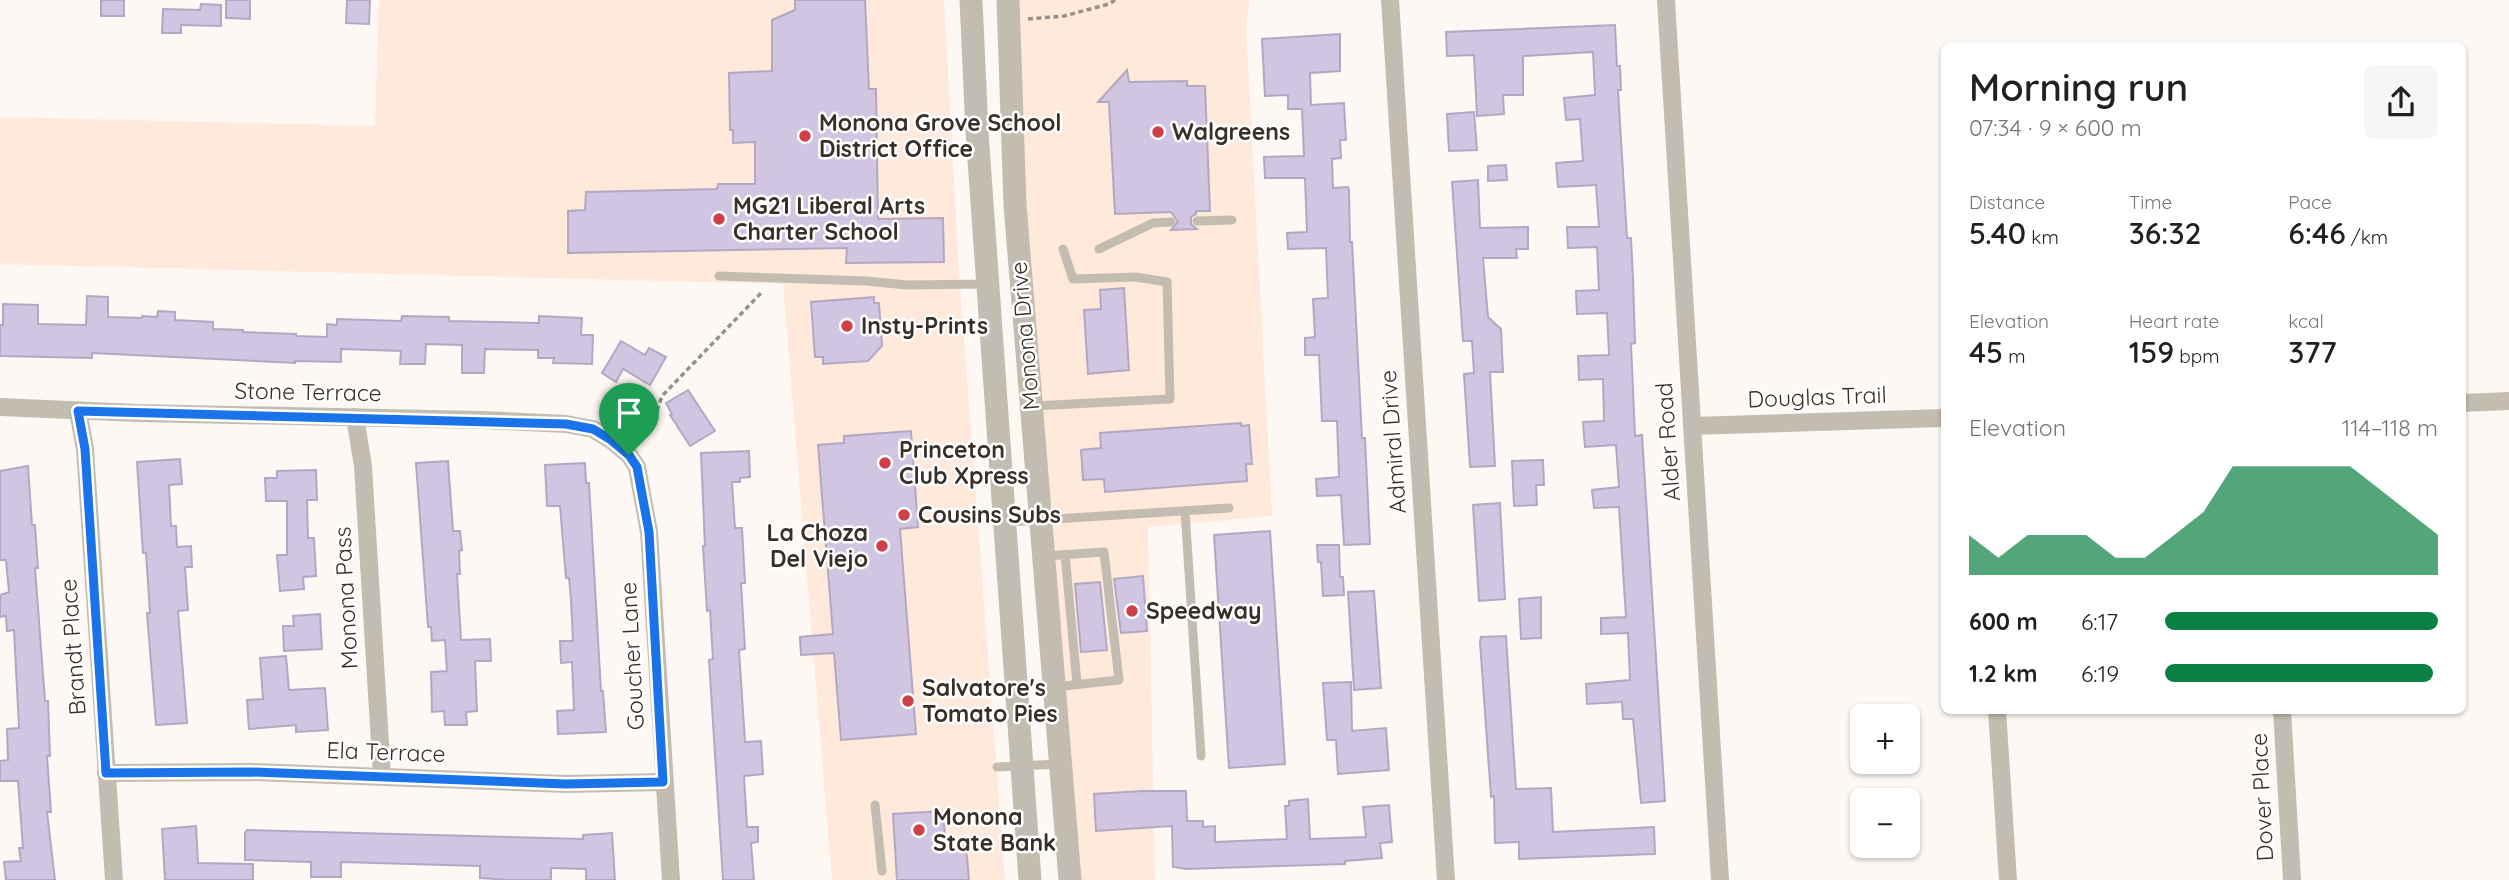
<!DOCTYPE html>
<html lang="en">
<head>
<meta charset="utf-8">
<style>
  :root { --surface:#fff; --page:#f6f6f6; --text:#202124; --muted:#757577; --accent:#0b8043 }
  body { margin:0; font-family:Quicksand,sans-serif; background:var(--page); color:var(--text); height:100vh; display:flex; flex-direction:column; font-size:26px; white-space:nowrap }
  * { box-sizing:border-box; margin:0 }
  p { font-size:23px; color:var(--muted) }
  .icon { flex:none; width:38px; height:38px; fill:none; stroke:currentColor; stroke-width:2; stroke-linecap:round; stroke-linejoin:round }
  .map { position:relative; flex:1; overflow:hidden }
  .panel { position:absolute; left:1941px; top:42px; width:525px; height:672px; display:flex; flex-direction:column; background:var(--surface); border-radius:10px; box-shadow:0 2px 5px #0004 }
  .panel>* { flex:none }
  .controls { position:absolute; left:1850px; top:704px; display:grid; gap:14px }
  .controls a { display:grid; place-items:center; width:70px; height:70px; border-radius:10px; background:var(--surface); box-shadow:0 2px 5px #0004; font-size:35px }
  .pin { position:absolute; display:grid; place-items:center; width:60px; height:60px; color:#fff; margin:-72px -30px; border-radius:50% 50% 50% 0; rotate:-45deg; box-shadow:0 0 7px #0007 }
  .pin .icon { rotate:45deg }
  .round { display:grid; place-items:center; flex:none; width:74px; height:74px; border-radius:10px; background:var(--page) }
  .headline { display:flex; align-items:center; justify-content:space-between; height:119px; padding:0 28px }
  h1 { font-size:38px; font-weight:600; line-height:52px }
  .metrics { display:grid; grid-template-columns:repeat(3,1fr); gap:10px; height:119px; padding:7px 28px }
  .metrics div { display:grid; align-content:center }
  .metrics b { font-size:30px; font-weight:600 }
  .metrics small { font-size:19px; font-weight:400 }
  .metrics p { font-size:19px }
  .chart { height:196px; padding:14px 28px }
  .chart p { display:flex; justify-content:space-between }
  .chart svg { width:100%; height:126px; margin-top:7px; fill:var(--accent); opacity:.7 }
  ul { padding:0 28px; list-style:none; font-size:23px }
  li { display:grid; grid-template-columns:112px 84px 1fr; align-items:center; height:52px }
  li i { height:18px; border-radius:9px; background:var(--accent) }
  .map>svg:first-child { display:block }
</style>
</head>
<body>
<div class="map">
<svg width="2509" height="880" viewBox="0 0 2509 880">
  <rect width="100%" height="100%" fill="#fef8f4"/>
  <!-- built -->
  <g fill="#ffe9db">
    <polygon points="379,0 944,0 959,272 1005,880 832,880 783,284 0,264 0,117 375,126"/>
    <polygon points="1008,0 1250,0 1246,27 1272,516 1148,527 1155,880 1070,880"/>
  </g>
  <!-- building -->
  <g fill="#d1c6e2" stroke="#b2a8c3" stroke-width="2">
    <rect x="101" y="0" width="23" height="16"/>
    <polygon points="226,0 250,0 250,19 226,18"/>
    <polygon points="347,0 370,0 369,24 346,23"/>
    <polygon points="795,0 865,0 869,89 876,89 878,219 943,218 944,262 846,263 847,248 568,253 568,211 585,210 586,192 717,189 718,184 755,184 755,142 733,143 733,130 730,130 729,73 772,71 772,20 795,10"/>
    <polygon points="201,4 221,5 221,26 181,25 181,33 162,33 163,9 200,10"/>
    <polygon points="1615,25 1617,66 1620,66 1621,90 1618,90 1627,238 1631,238 1633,279 1635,343 1631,344 1635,436 1642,435 1665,801 1641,803 1633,719 1623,719 1622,702 1587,704 1586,684 1630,680 1628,633 1601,634 1601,618 1626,617 1619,507 1594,508 1592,490 1619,487 1616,445 1585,447 1583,422 1604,421 1603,379 1579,380 1578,356 1609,355 1607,313 1577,314 1576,291 1599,290 1597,247 1568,248 1567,227 1599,227 1596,185 1558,187 1556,163 1583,161 1580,119 1566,120 1564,98 1595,95 1593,52 1523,56 1523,95 1503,95 1504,114 1477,116 1474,55 1447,56 1446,32"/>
    <polygon points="1340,34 1340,71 1310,73 1311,105 1344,103 1346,140 1340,140 1341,158 1332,159 1333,188 1348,187 1349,190 1350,242 1352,242 1362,438 1365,438 1370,544 1344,545 1341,495 1317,496 1316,479 1339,477 1337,421 1322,421 1319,355 1305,355 1305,338 1315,337 1313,299 1328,298 1326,248 1288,249 1287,233 1307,232 1305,178 1265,178 1264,157 1304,156 1302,109 1288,109 1288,95 1265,96 1262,39"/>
    <polygon points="1127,70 1129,82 1187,81 1187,86 1205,86 1210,211 1196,211 1196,214 1191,217 1191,224 1197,229 1171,230 1178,222 1171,212 1115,214 1109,102 1098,102"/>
    <polygon points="1474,112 1477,150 1449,151 1447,114"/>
    <polygon points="1506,165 1507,180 1488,181 1488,166"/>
    <polygon points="1478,180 1480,228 1528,227 1528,249 1516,249 1517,258 1483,258 1488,317 1501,329 1503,372 1490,372 1495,466 1470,467 1464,374 1474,373 1472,341 1463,341 1452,182"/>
    <polygon points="1124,288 1129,370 1088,374 1084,310 1101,309 1100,290"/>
    <polygon points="87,296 108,297 108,317 142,318 142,316 157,317 158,311 175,312 175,320 213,322 213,329 243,330 243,332 296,334 296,336 327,337 327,324 337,325 337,319 401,321 402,316 449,317 449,321 539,323 539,316 582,318 581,335 593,335 592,364 553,363 554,358 538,358 538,350 485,349 484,373 462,373 462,345 426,344 425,364 400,364 401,351 341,349 341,362 295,361 295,363 92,353 92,358 0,356 0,325 3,325 3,304 38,305 38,324 86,325"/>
    <polygon points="874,297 874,303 879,303 882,346 868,361 823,364 823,357 815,357 811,302"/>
    <polygon points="621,341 645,355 649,348 666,357 650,385 623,369 616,382 602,373"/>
    <polygon points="688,390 715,431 690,446 670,415 672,414 666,403"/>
    <polygon points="1241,423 1241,426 1249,425 1252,464 1246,464 1247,481 1105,492 1104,479 1083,480 1081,450 1101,448 1100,433"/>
    <polygon points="911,431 918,527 900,529 916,734 841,740 834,653 801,655 800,637 833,634 818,445 844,443 844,436"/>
    <polygon points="749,451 750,477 740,478 740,482 732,482 735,528 742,528 745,583 741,583 745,649 739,650 745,742 761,741 763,774 744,776 747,827 758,827 758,842 751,843 754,880 723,880 709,660 713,659 710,610 707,611 703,546 705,546 701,453"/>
    <polygon points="180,459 182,484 169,485 171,526 176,526 177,547 191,546 192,567 185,567 188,610 178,611 187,723 156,725 147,613 150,613 146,553 143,553 137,462"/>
    <polygon points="1543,460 1544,485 1536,485 1537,505 1514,506 1512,461"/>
    <polygon points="448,461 453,531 460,531 462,550 459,551 460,574 457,574 461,640 490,639 491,661 475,661 477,711 466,712 467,725 445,725 444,711 432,712 431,672 447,671 445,640 432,641 431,627 428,627 416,463"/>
    <polygon points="585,463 586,483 589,483 601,691 603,691 606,732 558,734 557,711 574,710 572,662 561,663 560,641 573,641 571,600 569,578 566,578 560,506 547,506 545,465"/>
    <polygon points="28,466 32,525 35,525 38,568 35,568 45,701 48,701 50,756 47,756 51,812 47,812 55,880 6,880 4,862 21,861 19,848 23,848 18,781 0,781 0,761 8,760 7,729 19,728 14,630 7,631 6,616 0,617 0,595 9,592 6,560 0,560 0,471"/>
    <polygon points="316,470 317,500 307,500 308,538 314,538 316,576 303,577 304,589 280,591 277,555 287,555 287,501 266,501 265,478 277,478 277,471"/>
    <polygon points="1500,503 1505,599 1479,601 1473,505"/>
    <polygon points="1270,531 1285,764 1229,768 1214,535"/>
    <polygon points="1317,545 1339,545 1340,577 1343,577 1344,595 1323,596 1321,562 1318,562"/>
    <polygon points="1143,576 1147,631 1121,633 1114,579"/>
    <polygon points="1100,582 1107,650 1081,652 1075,584"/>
    <polygon points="1374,591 1381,688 1354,690 1348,592"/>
    <polygon points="1541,597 1541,638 1521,639 1519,599"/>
    <polygon points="320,614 322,649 284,651 283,626 294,626 293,616"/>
    <polygon points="1506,636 1516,789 1551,788 1553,832 1654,827 1655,854 1519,859 1519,842 1495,843 1494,796 1491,797 1480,642 1481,637"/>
    <polygon points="286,656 289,690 325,688 328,730 296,732 296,725 249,729 247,700 263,699 260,658"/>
    <polygon points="1351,682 1352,731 1386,728 1389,770 1338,774 1336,740 1327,740 1323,683"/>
    <polygon points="1143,791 1186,791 1187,821 1203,821 1203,827 1215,826 1215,842 1287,839 1285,806 1289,806 1289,801 1308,799 1310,839 1366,837 1363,807 1389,805 1392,842 1380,843 1382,858 1345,861 1345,864 1186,869 1173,867 1172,826 1096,831 1094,794"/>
    <polygon points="943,811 946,847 966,846 969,880 897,880 893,814"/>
    <polygon points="196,826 198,863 253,864 253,880 165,880 162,829"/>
    <polygon points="247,830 583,839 583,835 612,833 615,880 586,880 586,869 551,868 551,880 510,880 480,878 480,866 341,862 341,877 311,877 311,862 245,860 245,833"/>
  </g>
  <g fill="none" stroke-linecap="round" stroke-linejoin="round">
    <!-- path -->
    <g stroke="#978f89" stroke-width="3.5" stroke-dasharray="5 3.5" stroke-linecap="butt">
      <polyline points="1028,19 1064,16 1109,4 1115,0"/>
      <polyline points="641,440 651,428 662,396 763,291"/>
    </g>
    <!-- service -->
    <g stroke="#c3bdb1" stroke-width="9">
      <polyline points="1197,221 1232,220"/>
      <polyline points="1099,249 1153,223 1171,222"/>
      <polyline points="719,276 866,281 907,285 987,284"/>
      <polyline points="1033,406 1170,399 1167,282 1136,277 1073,279 1063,249"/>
      <polyline points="1185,511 1201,756"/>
      <polyline points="1007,522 1229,508"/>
      <polyline points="1065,554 1077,684"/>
      <polyline points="1046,556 1104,552 1119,680 1055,687"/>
      <polyline points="997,767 1060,764"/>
      <polyline points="875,805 882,871"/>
    </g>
    <!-- minor -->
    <g stroke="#c3bdb1" stroke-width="18">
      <polyline points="1390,0 1446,880"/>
      <polyline points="1666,0 1720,880"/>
      <polyline points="2462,403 2509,401"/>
      <polyline points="0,407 138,413 481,420 566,424 593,429 611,440 629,455 637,467 649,532 671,880"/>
      <polyline points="78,411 85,449 114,880"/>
      <polyline points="355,417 363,466 382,776"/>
      <polyline points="1692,426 1944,418"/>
      <polyline points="1997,710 2008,880"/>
      <polyline points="2282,710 2292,880"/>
      <polyline points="106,773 251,772 566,784 663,782"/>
    </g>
    <!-- tertiary -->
    <g stroke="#c3bdb1" stroke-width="23">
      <polyline points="971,0 977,132 1030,880"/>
      <polyline points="1008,0 1015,205 1070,880"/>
    </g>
  </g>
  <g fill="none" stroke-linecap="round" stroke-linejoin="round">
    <defs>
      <polygon id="route" points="78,411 566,424 593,429 611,440 629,455 637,467 649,532 663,782 566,784 251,772 106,773 85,449"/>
    </defs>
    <!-- route casing -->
    <use href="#route" stroke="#fff" stroke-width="14"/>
    <!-- route -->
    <use href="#route" stroke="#1a73e8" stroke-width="9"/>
  </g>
  <!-- markers -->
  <g fill="#d0404b" stroke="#fff" stroke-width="2.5">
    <circle cx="1158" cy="132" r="7"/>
    <circle cx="805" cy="136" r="7"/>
    <circle cx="719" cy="219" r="7"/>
    <circle cx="847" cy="326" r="7"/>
    <circle cx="885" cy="463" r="7"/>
    <circle cx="904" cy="515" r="7"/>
    <circle cx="882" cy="546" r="7"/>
    <circle cx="1132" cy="611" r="7"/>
    <circle cx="908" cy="701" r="7"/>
    <circle cx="919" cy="830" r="7"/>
  </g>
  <g text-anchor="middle" stroke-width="5" stroke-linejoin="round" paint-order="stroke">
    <!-- poi labels -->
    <g font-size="23" font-weight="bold" fill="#3a2f28" stroke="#fff" text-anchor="start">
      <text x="819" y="131">Monona Grove School<tspan x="819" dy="26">District Office</tspan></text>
      <text x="1172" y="140">Walgreens</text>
      <text x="733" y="214">MG21 Liberal Arts<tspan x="733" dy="26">Charter School</tspan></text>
      <text x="861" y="334">Insty-Prints</text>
      <text x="899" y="458">Princeton<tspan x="899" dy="26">Club Xpress</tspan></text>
      <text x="918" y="523">Cousins Subs</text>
      <text x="868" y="541" text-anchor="end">La Choza<tspan x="868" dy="26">Del Viejo</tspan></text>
      <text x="1146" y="619">Speedway</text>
      <text x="922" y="696">Salvatore's<tspan x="922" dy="26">Tomato Pies</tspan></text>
      <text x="933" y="825">Monona<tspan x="933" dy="26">State Bank</tspan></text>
    </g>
    <!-- street labels -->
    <g font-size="23" fill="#3a2f28" stroke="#fff">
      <text transform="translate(1025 336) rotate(-95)" y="8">Monona Drive</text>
      <text transform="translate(308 392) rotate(1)" y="8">Stone Terrace</text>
      <text transform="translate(1817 397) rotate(-2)" y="8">Douglas Trail</text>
      <text transform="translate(1393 442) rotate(-94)" y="8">Admiral Drive</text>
      <text transform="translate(1668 442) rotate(-94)" y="8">Alder Road</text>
      <text transform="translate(346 598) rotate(-93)" y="8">Monona Pass</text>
      <text transform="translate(73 647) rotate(-94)" y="8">Brandt Place</text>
      <text transform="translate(632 656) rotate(-93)" y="8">Goucher Lane</text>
      <text transform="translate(386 752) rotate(2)" y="8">Ela Terrace</text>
      <text transform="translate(2262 797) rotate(-93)" y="8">Dover Place</text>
    </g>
  </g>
</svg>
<div class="controls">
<a>+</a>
<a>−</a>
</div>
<div class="pin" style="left:629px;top:455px;background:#1e9e55"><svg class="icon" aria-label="arrive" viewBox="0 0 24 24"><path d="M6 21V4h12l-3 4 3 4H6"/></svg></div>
<section class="panel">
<div class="headline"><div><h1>Morning run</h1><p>07:34 · 9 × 600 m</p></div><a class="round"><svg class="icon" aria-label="share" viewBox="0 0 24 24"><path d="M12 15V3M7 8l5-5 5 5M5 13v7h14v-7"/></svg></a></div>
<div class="metrics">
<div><p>Distance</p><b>5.40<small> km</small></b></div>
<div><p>Time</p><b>36:32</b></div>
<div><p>Pace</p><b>6:46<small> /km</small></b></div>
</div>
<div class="metrics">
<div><p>Elevation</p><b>45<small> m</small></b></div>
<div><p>Heart rate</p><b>159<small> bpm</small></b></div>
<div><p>kcal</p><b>377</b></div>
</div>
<div class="chart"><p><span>Elevation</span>114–118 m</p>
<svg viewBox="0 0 160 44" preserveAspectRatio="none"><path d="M0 44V30L10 38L20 30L30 30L40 30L50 38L60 38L70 30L80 22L90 6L100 6L110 6L120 6L130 6L140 14L150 22L160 30V44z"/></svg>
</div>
<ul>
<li><b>600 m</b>6:17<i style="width:100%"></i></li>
<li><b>1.2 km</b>6:19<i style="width:98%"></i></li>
</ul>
</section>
</div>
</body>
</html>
